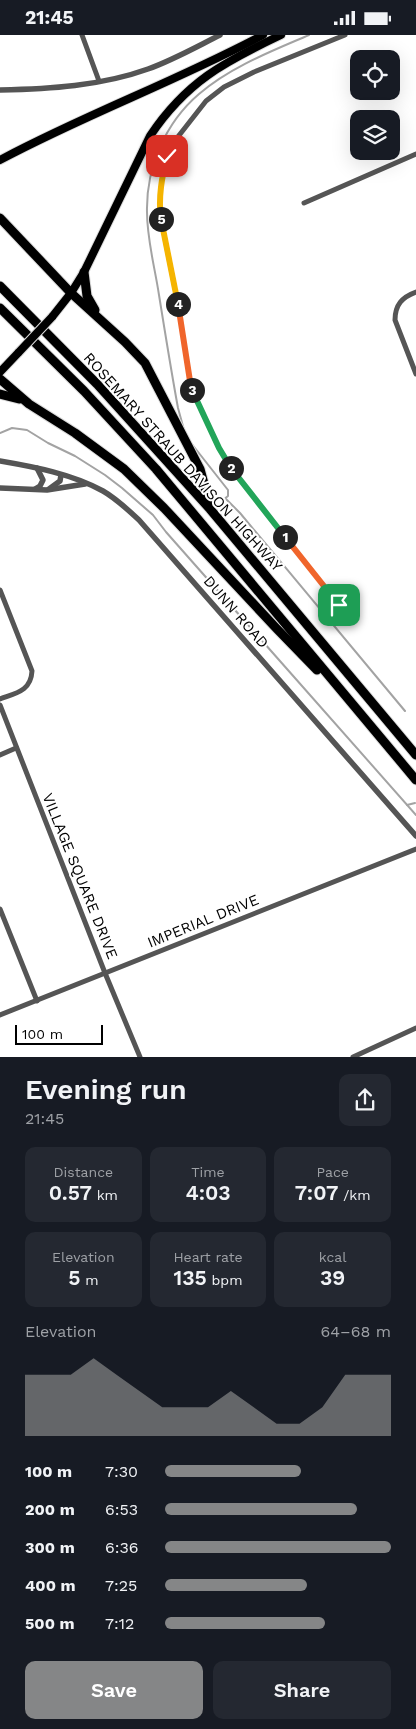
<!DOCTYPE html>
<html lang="en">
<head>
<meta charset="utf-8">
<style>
  :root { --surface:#171b24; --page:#242831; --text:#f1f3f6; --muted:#9ea1a6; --accent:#858687 }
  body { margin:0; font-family:"Work Sans",sans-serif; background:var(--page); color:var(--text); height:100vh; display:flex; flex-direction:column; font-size:19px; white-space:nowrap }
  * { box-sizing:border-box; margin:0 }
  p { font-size:16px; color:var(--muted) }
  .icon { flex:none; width:28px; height:28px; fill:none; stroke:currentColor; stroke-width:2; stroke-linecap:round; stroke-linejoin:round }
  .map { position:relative; height:1022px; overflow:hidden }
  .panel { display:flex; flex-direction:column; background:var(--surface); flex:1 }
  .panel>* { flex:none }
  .fabs { position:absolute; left:350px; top:15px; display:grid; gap:10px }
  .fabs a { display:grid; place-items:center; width:50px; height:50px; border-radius:10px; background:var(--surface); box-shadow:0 5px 20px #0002; font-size:25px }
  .scale { position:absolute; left:15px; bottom:12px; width:88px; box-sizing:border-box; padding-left:5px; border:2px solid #000; border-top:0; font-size:14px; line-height:18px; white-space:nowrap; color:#000; -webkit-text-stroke:4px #fff; paint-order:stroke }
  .pin { position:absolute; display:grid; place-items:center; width:42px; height:42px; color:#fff; margin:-21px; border-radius:10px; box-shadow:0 2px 8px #0006 }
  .km { position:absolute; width:25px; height:25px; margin:-12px; border-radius:50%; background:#222; color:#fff; font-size:14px; line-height:25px; text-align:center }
  .round { display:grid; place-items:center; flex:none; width:52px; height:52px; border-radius:10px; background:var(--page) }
  .summary { display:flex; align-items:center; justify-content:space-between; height:85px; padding:0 25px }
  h1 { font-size:28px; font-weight:600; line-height:38px }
  .stats { display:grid; grid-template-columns:repeat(3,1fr); gap:8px; height:85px; padding:5px 25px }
  .stats div { display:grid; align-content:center; border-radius:10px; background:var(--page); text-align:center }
  .stats b { font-size:21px; font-weight:600 }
  .stats small { font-size:14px; font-weight:400 }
  .stats p { font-size:14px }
  .chart { height:140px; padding:10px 25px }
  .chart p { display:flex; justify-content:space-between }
  .chart svg { width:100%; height:90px; margin-top:5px; fill:var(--accent); opacity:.7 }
  .button { display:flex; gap:10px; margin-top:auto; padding:10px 25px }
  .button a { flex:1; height:58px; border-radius:10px; background:var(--accent); color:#fff; font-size:20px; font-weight:600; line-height:58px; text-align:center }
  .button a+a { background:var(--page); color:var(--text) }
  ul { padding:0 25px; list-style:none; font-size:16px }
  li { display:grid; grid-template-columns:80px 60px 1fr; align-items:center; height:38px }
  li i { height:12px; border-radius:6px; background:var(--accent) }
  .status { display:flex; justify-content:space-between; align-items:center; height:35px; padding:0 25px; background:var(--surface); direction:ltr }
  .status svg { height:14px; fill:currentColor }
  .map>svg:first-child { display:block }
</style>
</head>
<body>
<div class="status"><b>21:45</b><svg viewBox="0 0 49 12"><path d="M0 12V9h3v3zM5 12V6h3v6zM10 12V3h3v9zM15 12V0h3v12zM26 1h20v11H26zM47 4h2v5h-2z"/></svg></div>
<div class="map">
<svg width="416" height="1022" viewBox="0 0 416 1022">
  <rect width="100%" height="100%" fill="#fff"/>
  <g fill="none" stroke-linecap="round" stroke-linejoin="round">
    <!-- stream -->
    <g stroke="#a3a3a3" stroke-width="2">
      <path d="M184,395L178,373C171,335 165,297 159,260C155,233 147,205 147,177C146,133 165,88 199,59C230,32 272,16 309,0"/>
      <polyline points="0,398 12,393 27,395 48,408 75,421 105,440 122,453 153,480 166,497 416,780"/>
      <polyline points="191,408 228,455 228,461 223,465"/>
      <polyline points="226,464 240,478 405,676"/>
      <polyline points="407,770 415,768"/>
    </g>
    <defs>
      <g id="trunk">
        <path d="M0,125C86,79 177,46 263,0"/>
        <path d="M52,282L71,258L84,237L150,101C186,47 224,27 281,0"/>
        <polyline points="0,337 19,317"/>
      </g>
      <g id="motorway">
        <polyline points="0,183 71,258 125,307 145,328 200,434 210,471"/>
        <polyline points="84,237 87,261 95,275"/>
        <polyline points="0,251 97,349 210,474 416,720"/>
        <polyline points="0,273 84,356 156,434 416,745"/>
        <polyline points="0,344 29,369 75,398 124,434 164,473 277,594 317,635"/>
        <polyline points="0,359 19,364"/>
      </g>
    </defs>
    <!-- trunk casing -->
    <use href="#trunk" stroke="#dbdbdb" stroke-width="10"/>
    <!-- motorway casing -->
    <use href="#motorway" stroke="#dbdbdb" stroke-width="11"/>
    <!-- minor -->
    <g stroke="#555" stroke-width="5">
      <polyline points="82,0 99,46"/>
      <polyline points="345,0 254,37 224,52 206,66 177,103 167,121 161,146 159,167 162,189 178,264 189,346 196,365 228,428 311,536 353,586"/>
      <polyline points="304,168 416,119"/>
      <path d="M416,257C402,262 395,270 395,285L416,339"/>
      <path d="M0,555L32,636C31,656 16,658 0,664"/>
      <polyline points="0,670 105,938 140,1022"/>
      <polyline points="0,720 16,713"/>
      <polyline points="0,874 37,966"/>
      <polyline points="0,980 416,814"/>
      <polyline points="353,1022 416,993"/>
    </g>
    <!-- tertiary -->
    <g stroke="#555" stroke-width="5.5">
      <path d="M0,55C49,54 101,51 148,34C173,25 196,12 220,0"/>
      <path d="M0,426C35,432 72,439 103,456C117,464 128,475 139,485L416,801"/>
      <polyline points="0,453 47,455 85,449"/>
      <polyline points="35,454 40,451 43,445 37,433"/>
      <polyline points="49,454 60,446 61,440"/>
    </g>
    <!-- trunk -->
    <use href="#trunk" stroke="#000" stroke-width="8"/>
    <!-- motorway -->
    <use href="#motorway" stroke="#000" stroke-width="9"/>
    <defs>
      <polyline id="trunk-bridge" points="19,317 52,282"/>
    </defs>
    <!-- trunk-bridge casing -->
    <use href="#trunk-bridge" stroke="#dbdbdb" stroke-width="10" stroke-linecap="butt"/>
    <!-- trunk-bridge -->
    <use href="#trunk-bridge" stroke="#000" stroke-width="8"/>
  </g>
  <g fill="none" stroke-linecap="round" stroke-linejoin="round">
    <defs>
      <polyline id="split-1" points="285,502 339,570"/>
      <polyline id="split-2" points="231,433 285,502"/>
      <polyline id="split-3" points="192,355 219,413 231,433"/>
      <polyline id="split-4" points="178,269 190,346 192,355"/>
      <polyline id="split-5" points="161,184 178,269"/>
      <path id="split-6" d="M161,184C158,162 162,142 167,121"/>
    </defs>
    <!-- split-1 casing -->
    <use href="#split-1" stroke="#fff" stroke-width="10"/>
    <!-- split-2 casing -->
    <use href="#split-2" stroke="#fff" stroke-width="10"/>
    <!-- split-3 casing -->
    <use href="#split-3" stroke="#fff" stroke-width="10"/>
    <!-- split-4 casing -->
    <use href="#split-4" stroke="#fff" stroke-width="10"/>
    <!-- split-5 casing -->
    <use href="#split-5" stroke="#fff" stroke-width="10"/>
    <!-- split-6 casing -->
    <use href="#split-6" stroke="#fff" stroke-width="10"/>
    <!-- split-1 -->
    <use href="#split-1" stroke="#f0652b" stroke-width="6"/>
    <!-- split-2 -->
    <use href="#split-2" stroke="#22a559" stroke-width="6"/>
    <!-- split-3 -->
    <use href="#split-3" stroke="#22a559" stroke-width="6"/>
    <!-- split-4 -->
    <use href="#split-4" stroke="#f0652b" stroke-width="6"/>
    <!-- split-5 -->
    <use href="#split-5" stroke="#f5b400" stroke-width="6"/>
    <!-- split-6 -->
    <use href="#split-6" stroke="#f5b400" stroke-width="6"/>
  </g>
  <g text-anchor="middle" stroke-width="4" stroke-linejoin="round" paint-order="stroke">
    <!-- street labels -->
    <g font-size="15" fill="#000" stroke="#fff">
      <text transform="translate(183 427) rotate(48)" y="5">ROSEMARY STRAUB DAVISON HIGHWAY</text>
      <text transform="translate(236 577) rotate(49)" y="5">DUNN ROAD</text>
      <text transform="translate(80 841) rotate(68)" y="5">VILLAGE SQUARE DRIVE</text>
      <text transform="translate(203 886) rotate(-22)" y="5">IMPERIAL DRIVE</text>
    </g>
  </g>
</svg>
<div class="fabs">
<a><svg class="icon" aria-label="locate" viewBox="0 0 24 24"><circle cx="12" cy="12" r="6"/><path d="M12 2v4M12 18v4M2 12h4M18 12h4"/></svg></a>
<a><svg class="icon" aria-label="layers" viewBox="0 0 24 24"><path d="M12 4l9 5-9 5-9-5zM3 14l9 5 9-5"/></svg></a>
</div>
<div class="scale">100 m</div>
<div class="pin" style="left:339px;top:570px;background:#1e9e55"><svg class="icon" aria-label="arrive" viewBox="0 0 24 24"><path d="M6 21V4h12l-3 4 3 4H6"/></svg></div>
<div class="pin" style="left:167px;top:121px;background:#d93025"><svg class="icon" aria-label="check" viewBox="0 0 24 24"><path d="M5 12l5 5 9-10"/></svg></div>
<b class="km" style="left:285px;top:502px">1</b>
<b class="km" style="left:231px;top:433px">2</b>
<b class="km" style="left:192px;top:355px">3</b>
<b class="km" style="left:178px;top:269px">4</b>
<b class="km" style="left:161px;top:184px">5</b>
</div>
<section class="panel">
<div class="summary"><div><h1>Evening run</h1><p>21:45</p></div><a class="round"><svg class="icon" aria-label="share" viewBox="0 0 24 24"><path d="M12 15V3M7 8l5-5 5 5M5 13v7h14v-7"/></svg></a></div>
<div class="stats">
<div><p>Distance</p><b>0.57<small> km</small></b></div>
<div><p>Time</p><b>4:03</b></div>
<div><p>Pace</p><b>7:07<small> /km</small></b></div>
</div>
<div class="stats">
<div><p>Elevation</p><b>5<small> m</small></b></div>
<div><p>Heart rate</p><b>135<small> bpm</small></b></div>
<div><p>kcal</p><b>39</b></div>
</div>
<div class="chart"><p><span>Elevation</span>64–68 m</p>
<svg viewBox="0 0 160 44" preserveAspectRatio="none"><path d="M0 44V14L10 14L20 14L30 6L40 14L50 22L60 30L70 30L80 30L90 22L100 30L110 38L120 38L130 30L140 14L150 14L160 14V44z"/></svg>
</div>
<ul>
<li><b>100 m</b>7:30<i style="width:60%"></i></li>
<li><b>200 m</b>6:53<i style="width:85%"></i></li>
<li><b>300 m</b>6:36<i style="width:100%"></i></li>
<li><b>400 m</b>7:25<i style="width:63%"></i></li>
<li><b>500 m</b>7:12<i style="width:71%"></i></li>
</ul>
<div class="button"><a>Save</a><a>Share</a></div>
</section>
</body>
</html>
